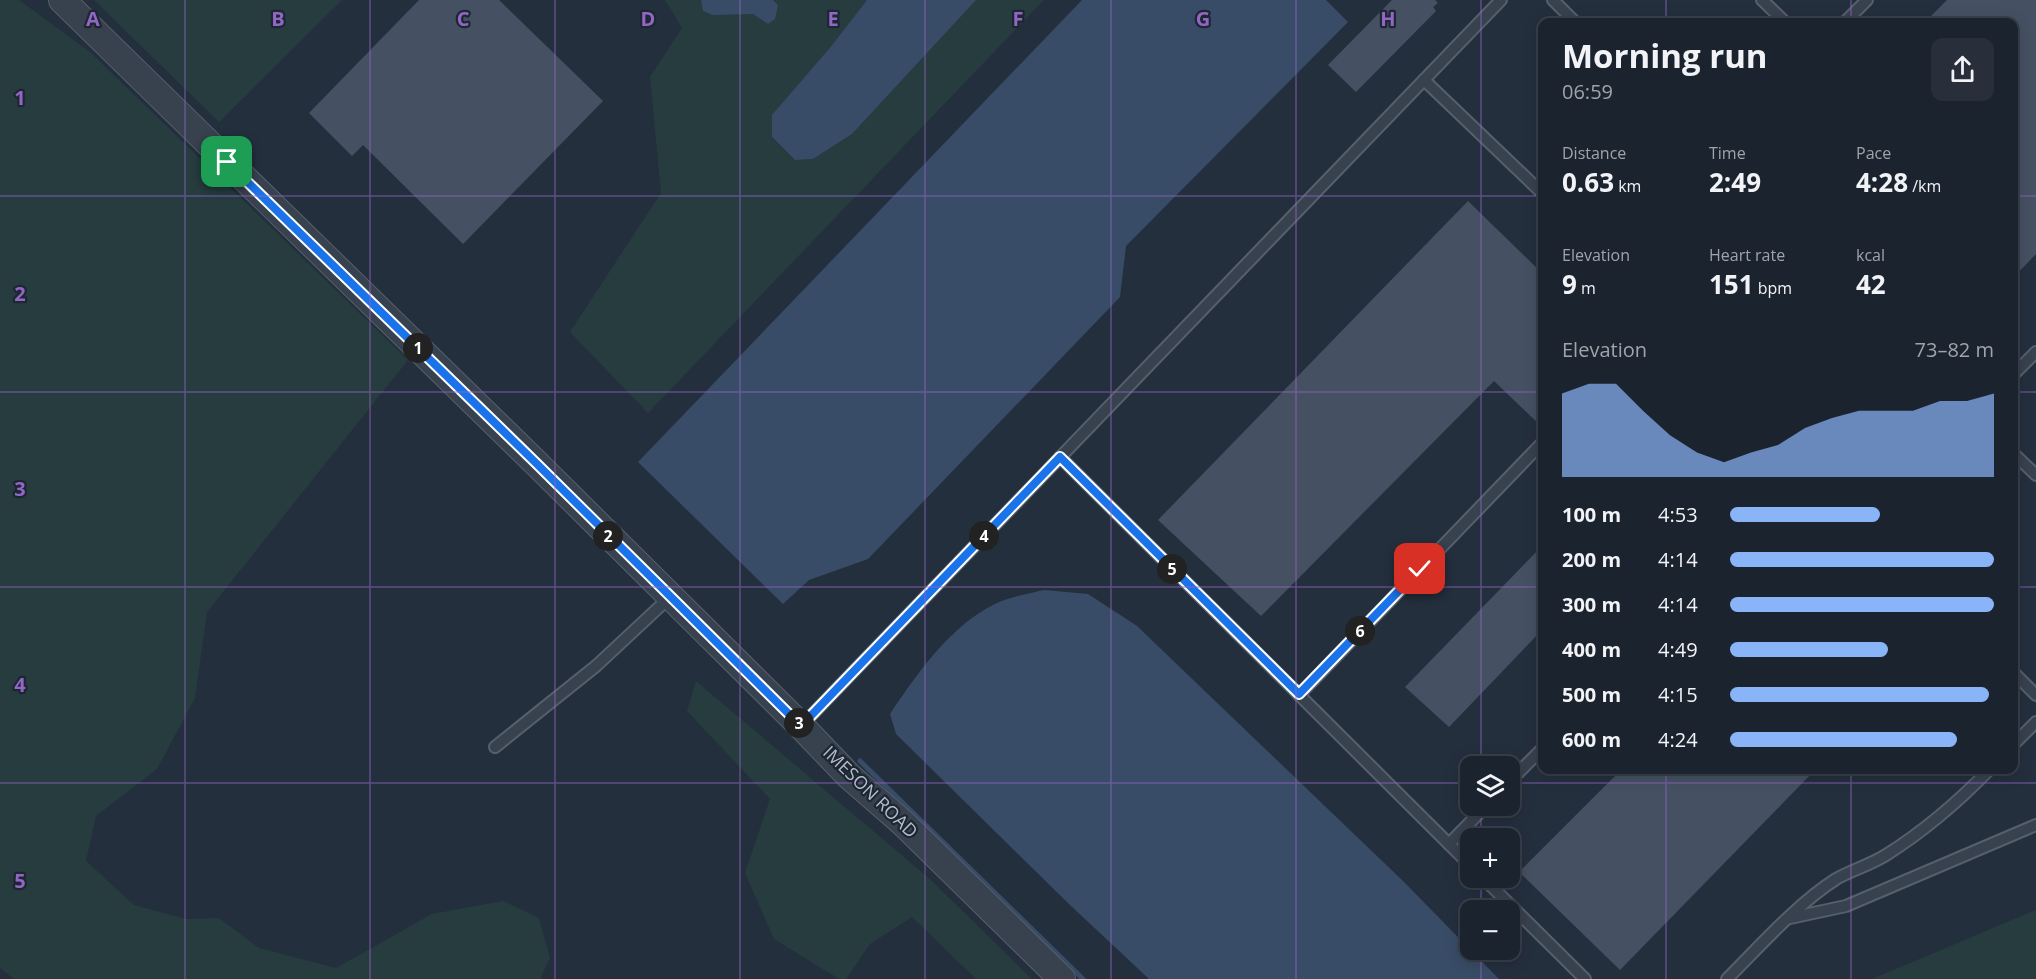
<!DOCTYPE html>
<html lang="en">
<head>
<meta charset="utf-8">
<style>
  :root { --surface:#1b232e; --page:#282f3a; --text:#f1f3f6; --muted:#a0a4aa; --line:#39404a; --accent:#8ab4f8 }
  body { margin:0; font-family:"Open Sans",sans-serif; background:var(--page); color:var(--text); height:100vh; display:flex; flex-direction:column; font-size:22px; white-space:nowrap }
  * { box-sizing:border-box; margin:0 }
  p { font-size:20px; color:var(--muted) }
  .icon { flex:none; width:33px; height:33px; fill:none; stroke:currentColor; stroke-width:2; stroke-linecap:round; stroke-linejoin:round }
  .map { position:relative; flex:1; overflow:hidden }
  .drawer { position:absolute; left:1538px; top:18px; width:480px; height:756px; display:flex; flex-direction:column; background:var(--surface); border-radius:12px; box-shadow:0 3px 15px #0003,0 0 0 2px var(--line) }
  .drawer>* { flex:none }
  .fabs { position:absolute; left:1460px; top:756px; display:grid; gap:12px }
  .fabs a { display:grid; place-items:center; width:60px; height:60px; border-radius:12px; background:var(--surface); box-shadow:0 3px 15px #0003,0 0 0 2px var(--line); font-size:30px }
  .pin { position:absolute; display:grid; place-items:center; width:51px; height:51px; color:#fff; margin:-26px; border-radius:12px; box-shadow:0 3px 9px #0006 }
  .km { position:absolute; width:30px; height:30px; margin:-15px; border-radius:50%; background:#222; color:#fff; font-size:16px; line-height:30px; text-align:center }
  .round { display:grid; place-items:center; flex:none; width:63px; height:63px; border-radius:12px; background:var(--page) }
  .head { display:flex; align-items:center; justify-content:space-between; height:102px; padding:0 24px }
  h1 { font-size:33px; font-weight:700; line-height:45px }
  .metrics { display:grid; grid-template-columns:repeat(3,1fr); gap:9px; height:102px; padding:6px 24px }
  .metrics div { display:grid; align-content:center }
  .metrics b { font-size:26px; font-weight:700 }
  .metrics small { font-size:16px; font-weight:400 }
  .metrics p { font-size:16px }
  .chart { height:168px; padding:12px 24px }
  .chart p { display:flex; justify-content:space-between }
  .chart svg { width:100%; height:108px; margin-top:6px; fill:var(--accent); opacity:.7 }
  ul { padding:0 24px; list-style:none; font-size:20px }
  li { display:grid; grid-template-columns:96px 72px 1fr; align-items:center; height:45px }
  li i { height:15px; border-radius:8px; background:var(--accent) }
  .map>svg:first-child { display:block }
</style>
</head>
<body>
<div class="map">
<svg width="2036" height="979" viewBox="0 0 2036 979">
  <rect width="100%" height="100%" fill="#242f3e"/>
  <!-- green -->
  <g fill="#263c3f">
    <polygon points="0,0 19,0 90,52 408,360 207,612 195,698 157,769 96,816 86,861 134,905 186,919 219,918 259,948 336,968 432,914 503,901 539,918 550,958 540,979 14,979 0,968"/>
    <polygon points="94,0 342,0 219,122"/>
    <polygon points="665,0 701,0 704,11 753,14 768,24 778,6 773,0 867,0 829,49 772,138 795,160 813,159 852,134 976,0 1044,0 648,413 570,332 661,193 650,77 682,28"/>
    <polygon points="696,681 931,880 1032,979 976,979 912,917 870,944 846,979 839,979 774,939 745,873 770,799 687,711"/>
    <polygon points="2036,910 2036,979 1872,979"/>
  </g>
  <!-- water -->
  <g fill="#394c67">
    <polygon points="701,0 773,0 778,5 775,19 768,24 753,14 713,15 703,11"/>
    <polygon points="867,0 976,0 852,134 813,159 795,160 772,137 772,115 829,49"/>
    <polygon points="1082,0 1326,0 1348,22 1126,246 1120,297 868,559 809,580 783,604 638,462"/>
    <path d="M1044,590L1088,594L1137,626L1403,881L1499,979H1149L1069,904L896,734L890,714C916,675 951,625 995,604C1009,597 1028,594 1044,590Z"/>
  </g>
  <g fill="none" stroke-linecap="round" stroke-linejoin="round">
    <!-- stream -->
    <polyline stroke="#394c67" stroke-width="5" points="860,761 1083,979"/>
  </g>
  <!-- building -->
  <g fill="#455162">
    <polygon points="419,0 499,0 603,101 463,244 363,145 352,156 309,113"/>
    <polygon points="1392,0 1435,0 1438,3 1433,7 1436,11 1356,92 1328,65"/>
    <polygon points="1947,0 2036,0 2036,254 2013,278 2013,22 1925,22"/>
    <polygon points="1468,201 1542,273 1542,427 1494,381 1261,616 1158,520"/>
    <polygon points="1542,546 1542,630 1449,727 1405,687"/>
    <polygon points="1621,770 1815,770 1620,970 1519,872"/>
  </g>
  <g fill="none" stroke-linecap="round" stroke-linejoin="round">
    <defs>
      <g id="service">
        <polyline points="1553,0 1575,22"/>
        <polyline points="1762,0 1785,22"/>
        <polyline points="1845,22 1867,0"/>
        <polyline points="1424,80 1542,193"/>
        <polyline points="2013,375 2036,352"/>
        <polyline points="2013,453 2036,475"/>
        <polyline points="1060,457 1470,865"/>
        <polyline points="2013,672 2036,695"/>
        <polyline points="1299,695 1542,443"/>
        <polyline points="801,726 1501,0"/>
        <polyline points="2013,745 2036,722"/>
        <polyline points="495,747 596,666 670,597"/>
        <polyline points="1509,782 1542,749"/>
        <polyline points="1449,844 1486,806"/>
        <polyline points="1483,878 1585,979"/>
        <polyline points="1790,918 1846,906 2036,825"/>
        <path d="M1727,979C1760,946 1797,904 1836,879C1852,870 1870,865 1886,855C1924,831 1958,802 1989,770"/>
      </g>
      <polyline id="tertiary" points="62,0 537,464 801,726 849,776 903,823 1062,979"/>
    </defs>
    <!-- service casing -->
    <use href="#service" stroke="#565f6c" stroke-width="14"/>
    <!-- tertiary casing -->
    <use href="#tertiary" stroke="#565f6c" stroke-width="28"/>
    <!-- service -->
    <use href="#service" stroke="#38414e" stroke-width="10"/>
    <!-- tertiary -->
    <use href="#tertiary" stroke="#38414e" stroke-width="26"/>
  </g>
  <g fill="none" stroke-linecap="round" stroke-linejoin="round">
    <defs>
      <polyline id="route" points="227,162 537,464 801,726 1060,457 1299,694 1420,569"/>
    </defs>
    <!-- route casing -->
    <use href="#route" stroke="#fff" stroke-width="12"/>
    <!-- route -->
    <use href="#route" stroke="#1a73e8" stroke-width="8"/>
  </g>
  <!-- grid -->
  <path fill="none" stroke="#9266c3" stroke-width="1.5" stroke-opacity="0.55" d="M185,0V979M370,0V979M555,0V979M740,0V979M925,0V979M1111,0V979M1296,0V979M1481,0V766M1666,0V22M1851,0V22M0,196H1542M2013,196H2036M0,392H1542M2013,392H2036M0,587H1542M2013,587H2036M1666,770V979M1851,770V979M0,783H1470M1509,783H2036M1481,806V838M1481,878V910M1481,950V979"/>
  <g text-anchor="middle" stroke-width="4.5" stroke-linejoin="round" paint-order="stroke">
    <!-- street labels -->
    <g font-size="18" fill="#b4bcc9" stroke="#1d2633">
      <text transform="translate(870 792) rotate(44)" y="6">IMESON ROAD</text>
    </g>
  </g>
  <g font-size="20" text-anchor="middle" font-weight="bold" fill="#9266c3" stroke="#1d2633" stroke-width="4.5" stroke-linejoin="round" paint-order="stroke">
    <text x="93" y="26">A</text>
    <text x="278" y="26">B</text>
    <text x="463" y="26">C</text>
    <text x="648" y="26">D</text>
    <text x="833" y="26">E</text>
    <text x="1018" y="26">F</text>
    <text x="1203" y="26">G</text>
    <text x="1388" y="26">H</text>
    <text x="20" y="105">1</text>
    <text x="20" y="301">2</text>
    <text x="20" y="496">3</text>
    <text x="20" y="692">4</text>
    <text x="20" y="888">5</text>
  </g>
</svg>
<div class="fabs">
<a><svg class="icon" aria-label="layers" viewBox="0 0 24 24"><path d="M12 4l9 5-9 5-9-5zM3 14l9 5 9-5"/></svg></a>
<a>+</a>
<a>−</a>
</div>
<div class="pin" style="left:227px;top:162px;background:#1e9e55"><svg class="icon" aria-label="arrive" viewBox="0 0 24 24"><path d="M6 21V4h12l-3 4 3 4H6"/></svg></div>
<div class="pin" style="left:1420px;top:569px;background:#d93025"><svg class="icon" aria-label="check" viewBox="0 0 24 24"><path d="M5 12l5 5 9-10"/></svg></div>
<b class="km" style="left:418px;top:348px">1</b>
<b class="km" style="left:608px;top:536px">2</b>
<b class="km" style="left:799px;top:723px">3</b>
<b class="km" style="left:984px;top:536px">4</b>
<b class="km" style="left:1172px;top:569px">5</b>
<b class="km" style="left:1360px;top:631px">6</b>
<section class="drawer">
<div class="head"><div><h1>Morning run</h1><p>06:59</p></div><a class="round"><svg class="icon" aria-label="share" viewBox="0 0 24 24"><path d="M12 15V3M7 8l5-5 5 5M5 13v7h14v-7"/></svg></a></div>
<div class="metrics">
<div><p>Distance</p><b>0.63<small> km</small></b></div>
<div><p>Time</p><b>2:49</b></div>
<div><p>Pace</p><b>4:28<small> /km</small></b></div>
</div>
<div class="metrics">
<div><p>Elevation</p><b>9<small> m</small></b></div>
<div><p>Heart rate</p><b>151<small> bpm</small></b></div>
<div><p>kcal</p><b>42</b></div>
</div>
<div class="chart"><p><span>Elevation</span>73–82 m</p>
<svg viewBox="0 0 160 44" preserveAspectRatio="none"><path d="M0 44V10L10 6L20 6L30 17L40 27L50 34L60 38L70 34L80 31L90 24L100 20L110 17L120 17L130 17L140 13L150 13L160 10V44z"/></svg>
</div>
<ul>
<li><b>100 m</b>4:53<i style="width:57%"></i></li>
<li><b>200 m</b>4:14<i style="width:100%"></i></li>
<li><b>300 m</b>4:14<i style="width:100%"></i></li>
<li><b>400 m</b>4:49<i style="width:60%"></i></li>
<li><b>500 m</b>4:15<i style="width:98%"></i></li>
<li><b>600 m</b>4:24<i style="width:86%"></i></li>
</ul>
</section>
</div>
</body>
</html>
